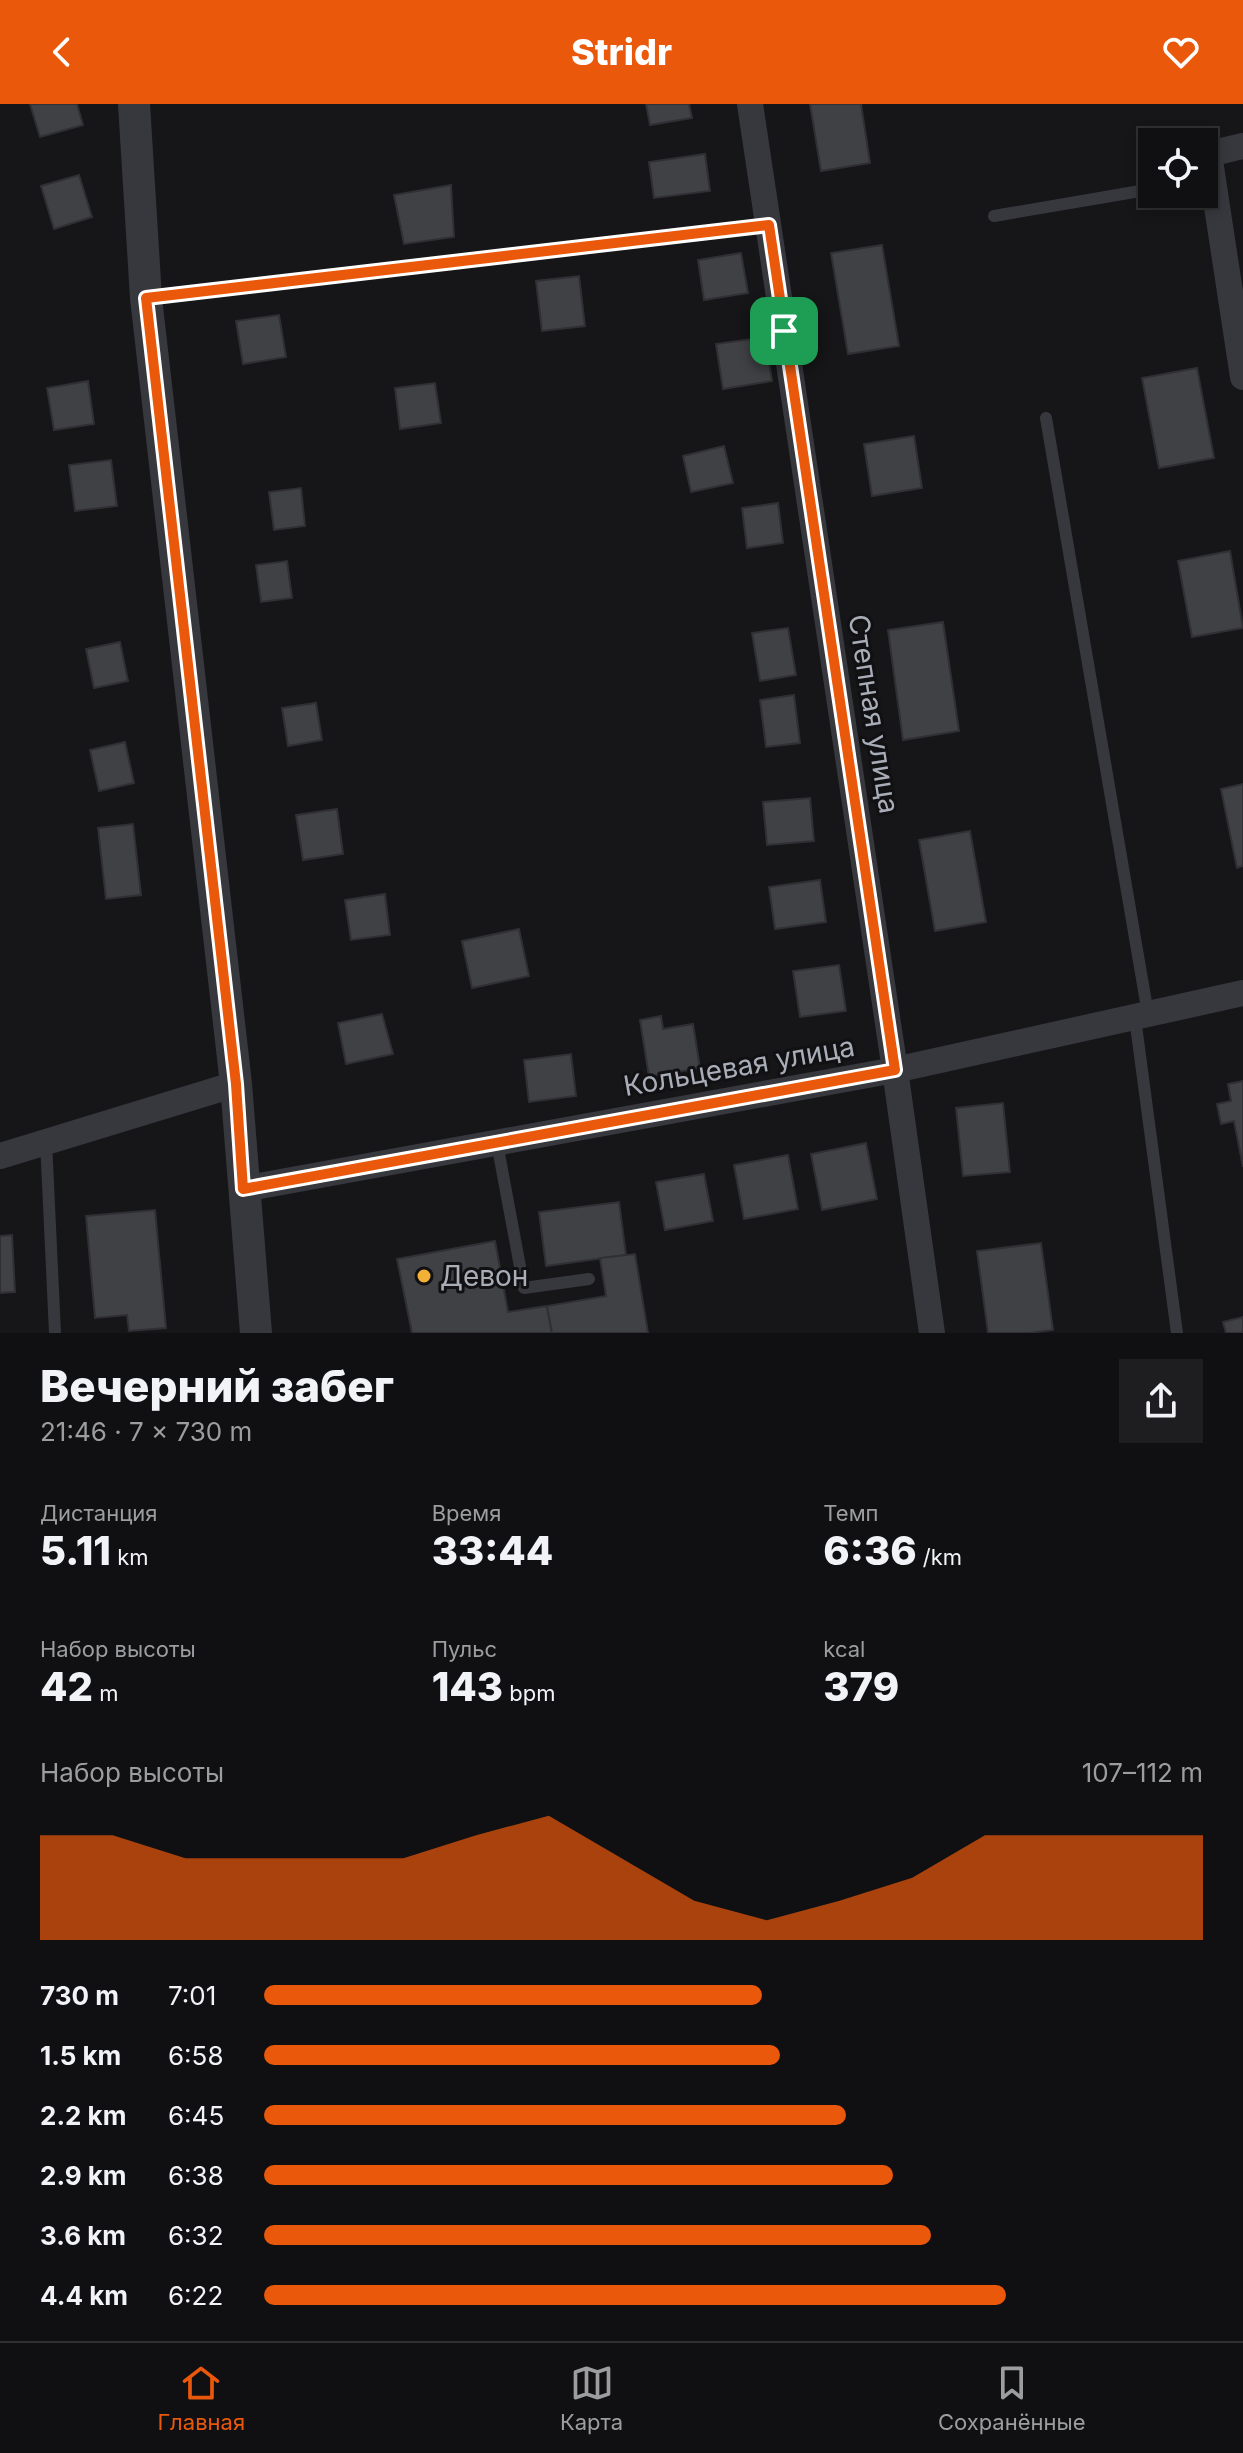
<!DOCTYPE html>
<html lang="ru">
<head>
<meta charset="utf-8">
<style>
  :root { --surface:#101012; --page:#1e1e20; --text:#f1f3f6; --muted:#9c9d9f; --line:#303032; --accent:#ea580c }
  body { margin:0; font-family:Inter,sans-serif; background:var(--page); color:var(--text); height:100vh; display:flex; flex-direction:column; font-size:30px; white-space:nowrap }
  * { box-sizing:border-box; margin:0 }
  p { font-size:26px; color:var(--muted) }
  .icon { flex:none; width:44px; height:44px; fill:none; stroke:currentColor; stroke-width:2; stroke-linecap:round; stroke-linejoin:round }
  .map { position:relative; height:1229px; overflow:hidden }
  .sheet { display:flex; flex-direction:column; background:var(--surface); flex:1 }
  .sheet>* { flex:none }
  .fabs { position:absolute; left:1138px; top:24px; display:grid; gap:16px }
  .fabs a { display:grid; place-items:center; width:80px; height:80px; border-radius:0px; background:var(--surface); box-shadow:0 4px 12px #0003,0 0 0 2px var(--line); font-size:40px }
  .pin { position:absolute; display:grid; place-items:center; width:68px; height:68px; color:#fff; margin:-34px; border-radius:16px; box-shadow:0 4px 12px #0006 }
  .round { display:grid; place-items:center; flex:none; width:84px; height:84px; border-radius:0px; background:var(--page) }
  .overview { display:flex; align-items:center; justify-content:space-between; height:136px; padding:0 40px }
  h1 { font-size:44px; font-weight:800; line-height:60px }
  .figures { display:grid; grid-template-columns:repeat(3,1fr); gap:12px; height:136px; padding:8px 40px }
  .figures div { display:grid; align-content:center }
  .figures b { font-size:40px; font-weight:800 }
  .figures small { font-size:22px; font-weight:400 }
  .figures p { font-size:22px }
  .chart { height:224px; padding:16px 40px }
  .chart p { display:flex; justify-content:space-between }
  .chart svg { width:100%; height:144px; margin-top:8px; fill:var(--accent); opacity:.7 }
  ul { padding:0 40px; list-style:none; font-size:26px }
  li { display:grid; grid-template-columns:128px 96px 1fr; align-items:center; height:60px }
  li i { height:20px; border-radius:10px; background:var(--accent) }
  header { display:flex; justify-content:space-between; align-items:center; height:104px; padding:0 40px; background:var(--accent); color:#fff; font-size:36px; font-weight:800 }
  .menu { display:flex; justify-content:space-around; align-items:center; height:112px; border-top:2px solid var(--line); background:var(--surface); font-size:22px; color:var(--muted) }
  .menu a { display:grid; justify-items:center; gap:4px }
  .menu .current { color:var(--accent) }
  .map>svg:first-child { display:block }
</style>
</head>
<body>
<header><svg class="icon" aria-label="back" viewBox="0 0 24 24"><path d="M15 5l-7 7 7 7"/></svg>Stridr<svg class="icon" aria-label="heart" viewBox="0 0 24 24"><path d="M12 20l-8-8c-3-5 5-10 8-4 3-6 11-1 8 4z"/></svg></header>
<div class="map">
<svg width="1243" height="1229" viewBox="0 0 1243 1229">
  <rect width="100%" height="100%" fill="#161618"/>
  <!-- building -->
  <g fill="#404145" stroke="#303034" stroke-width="2">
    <polygon points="30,0 77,0 83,21 40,33"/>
    <polygon points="646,0 689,0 692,14 650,21"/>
    <polygon points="810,0 861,0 870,59 821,67"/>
    <polygon points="705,50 710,87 654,94 649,58"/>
    <polygon points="79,71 92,113 54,125 41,82"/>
    <polygon points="451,81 454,133 404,140 394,91"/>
    <polygon points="882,141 899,242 848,250 831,149"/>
    <polygon points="741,149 748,189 704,196 698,156"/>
    <polygon points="579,172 585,222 542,227 536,177"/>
    <polygon points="279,211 286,253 243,260 236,217"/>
    <polygon points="765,233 772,277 723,285 716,240"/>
    <polygon points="1197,264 1214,354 1159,364 1142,274"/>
    <polygon points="88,277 94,320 54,326 47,284"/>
    <polygon points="435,279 441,319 400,325 395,284"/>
    <polygon points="914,332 922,384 872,392 864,340"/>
    <polygon points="724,342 733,379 691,388 683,352"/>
    <polygon points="111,356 117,402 75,407 69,361"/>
    <polygon points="301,384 305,422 274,426 269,388"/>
    <polygon points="778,399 783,439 747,444 742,404"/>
    <polygon points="1230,447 1243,524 1192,533 1178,457"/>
    <polygon points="287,457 292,494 261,498 256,461"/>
    <polygon points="943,518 959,627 903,636 888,526"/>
    <polygon points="788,524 796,571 760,577 752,529"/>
    <polygon points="120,538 128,577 94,584 86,545"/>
    <polygon points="794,591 800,639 766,643 760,596"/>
    <polygon points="316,599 322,636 288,642 282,604"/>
    <polygon points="125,638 134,679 99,687 90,646"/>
    <polygon points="1243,680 1243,762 1237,764 1221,685"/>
    <polygon points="810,694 814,737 767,741 763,698"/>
    <polygon points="337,705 343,750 303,756 296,711"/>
    <polygon points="133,720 141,791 106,795 98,724"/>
    <polygon points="970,727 986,818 935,827 919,736"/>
    <polygon points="820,776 826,818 775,825 769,783"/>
    <polygon points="385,790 390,831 351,836 345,796"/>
    <polygon points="519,825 529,872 472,884 462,837"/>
    <polygon points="839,861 846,907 800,913 793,867"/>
    <polygon points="382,910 393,950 346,960 338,919"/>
    <polygon points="661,912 663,925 693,920 700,964 649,973 640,916"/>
    <polygon points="571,950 576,992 529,998 524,956"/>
    <polygon points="1243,977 1243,1063 1234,1017 1221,1020 1217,1000 1231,997 1228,980"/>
    <polygon points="1003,999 1010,1068 963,1072 956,1004"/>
    <polygon points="866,1039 877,1095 822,1106 811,1050"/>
    <polygon points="788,1051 798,1105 744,1115 734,1061"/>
    <polygon points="704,1070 713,1117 665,1126 656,1078"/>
    <polygon points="619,1098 626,1151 546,1162 539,1108"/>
    <polygon points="155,1106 166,1224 129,1227 127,1211 95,1214 86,1112"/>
    <polygon points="12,1131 15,1188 0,1189 0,1132"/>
    <polygon points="495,1137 508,1208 547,1202 552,1229 412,1229 397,1155"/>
    <polygon points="1041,1139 1053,1226 1030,1229 988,1229 977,1147"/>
    <polygon points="635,1150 648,1229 552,1229 547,1202 606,1192 600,1154"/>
    <polygon points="1243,1213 1243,1229 1226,1229 1223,1218"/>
  </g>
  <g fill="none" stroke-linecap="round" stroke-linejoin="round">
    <!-- service -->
    <g stroke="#37383d" stroke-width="12">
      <polyline points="994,112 1152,85"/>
      <polyline points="148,194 769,121"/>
      <polyline points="1046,314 1148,910"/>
      <polyline points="1135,914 1177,1229"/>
      <polyline points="46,1037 55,1229"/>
      <polyline points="497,1039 524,1184 589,1175"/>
    </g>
    <!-- minor -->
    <g stroke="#37383d" stroke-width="26">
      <polyline points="750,0 895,966 932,1229"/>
      <polyline points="1243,42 1209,50 1243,273"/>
      <polyline points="0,1052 236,980"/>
      <polyline points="243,1085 895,966 1243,889"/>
    </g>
    <!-- tertiary -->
    <polyline stroke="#37383d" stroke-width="32" points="134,0 146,194 236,980 256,1229"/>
  </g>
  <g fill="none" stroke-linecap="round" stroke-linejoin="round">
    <defs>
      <polygon id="route" points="769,121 895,966 243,1085 236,980 146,194"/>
    </defs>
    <!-- route casing -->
    <use href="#route" stroke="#fff" stroke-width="16"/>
    <!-- route -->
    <use href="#route" stroke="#ea580c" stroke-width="10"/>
  </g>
  <!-- markers -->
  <circle fill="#f2b134" stroke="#111113" stroke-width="3" cx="424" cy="1172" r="8"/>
  <g text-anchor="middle" stroke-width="6" stroke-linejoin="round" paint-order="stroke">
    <!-- street labels -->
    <g font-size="28" fill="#a8adb8" stroke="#111113">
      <text transform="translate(874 610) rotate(81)" y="10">Степная улица</text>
      <text transform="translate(739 962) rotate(-10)" y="10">Кольцевая улица</text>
    </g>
    <!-- poi labels -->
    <g font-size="28" fill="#a8adb8" stroke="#111113" text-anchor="start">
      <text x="440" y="1182">Девон</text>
    </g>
  </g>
</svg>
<div class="fabs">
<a><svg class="icon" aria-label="locate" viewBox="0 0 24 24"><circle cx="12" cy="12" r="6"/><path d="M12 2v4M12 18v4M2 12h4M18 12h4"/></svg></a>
</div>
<div class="pin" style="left:784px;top:227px;background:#1e9e55"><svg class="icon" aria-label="arrive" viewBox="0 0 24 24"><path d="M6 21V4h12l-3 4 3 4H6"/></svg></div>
</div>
<section class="sheet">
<div class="overview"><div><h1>Вечерний забег</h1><p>21:46 · 7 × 730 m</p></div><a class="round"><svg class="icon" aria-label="share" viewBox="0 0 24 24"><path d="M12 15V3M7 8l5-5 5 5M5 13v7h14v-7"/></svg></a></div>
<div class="figures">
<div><p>Дистанция</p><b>5.11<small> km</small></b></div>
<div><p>Время</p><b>33:44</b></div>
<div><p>Темп</p><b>6:36<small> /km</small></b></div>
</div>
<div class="figures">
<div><p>Набор высоты</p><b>42<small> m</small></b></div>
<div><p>Пульс</p><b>143<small> bpm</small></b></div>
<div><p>kcal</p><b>379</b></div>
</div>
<div class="chart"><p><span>Набор высоты</span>107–112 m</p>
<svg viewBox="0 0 160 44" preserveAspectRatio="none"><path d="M0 44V12L10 12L20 19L30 19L40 19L50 19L60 12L70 6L80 19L90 32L100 38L110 32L120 25L130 12L140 12L150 12L160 12V44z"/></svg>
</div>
<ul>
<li><b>730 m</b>7:01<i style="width:53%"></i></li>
<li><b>1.5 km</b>6:58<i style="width:55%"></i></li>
<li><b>2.2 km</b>6:45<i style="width:62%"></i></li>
<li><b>2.9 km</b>6:38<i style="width:67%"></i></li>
<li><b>3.6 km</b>6:32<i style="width:71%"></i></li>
<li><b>4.4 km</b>6:22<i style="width:79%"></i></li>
</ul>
</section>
<nav class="menu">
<a class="current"><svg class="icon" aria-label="home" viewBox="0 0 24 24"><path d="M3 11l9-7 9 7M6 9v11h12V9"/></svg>Главная</a>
<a><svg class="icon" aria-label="map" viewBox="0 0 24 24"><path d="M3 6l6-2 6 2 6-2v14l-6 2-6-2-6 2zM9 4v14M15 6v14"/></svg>Карта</a>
<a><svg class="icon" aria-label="saved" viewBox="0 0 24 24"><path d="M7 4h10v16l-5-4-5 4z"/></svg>Сохранённые</a>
</nav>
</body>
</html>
